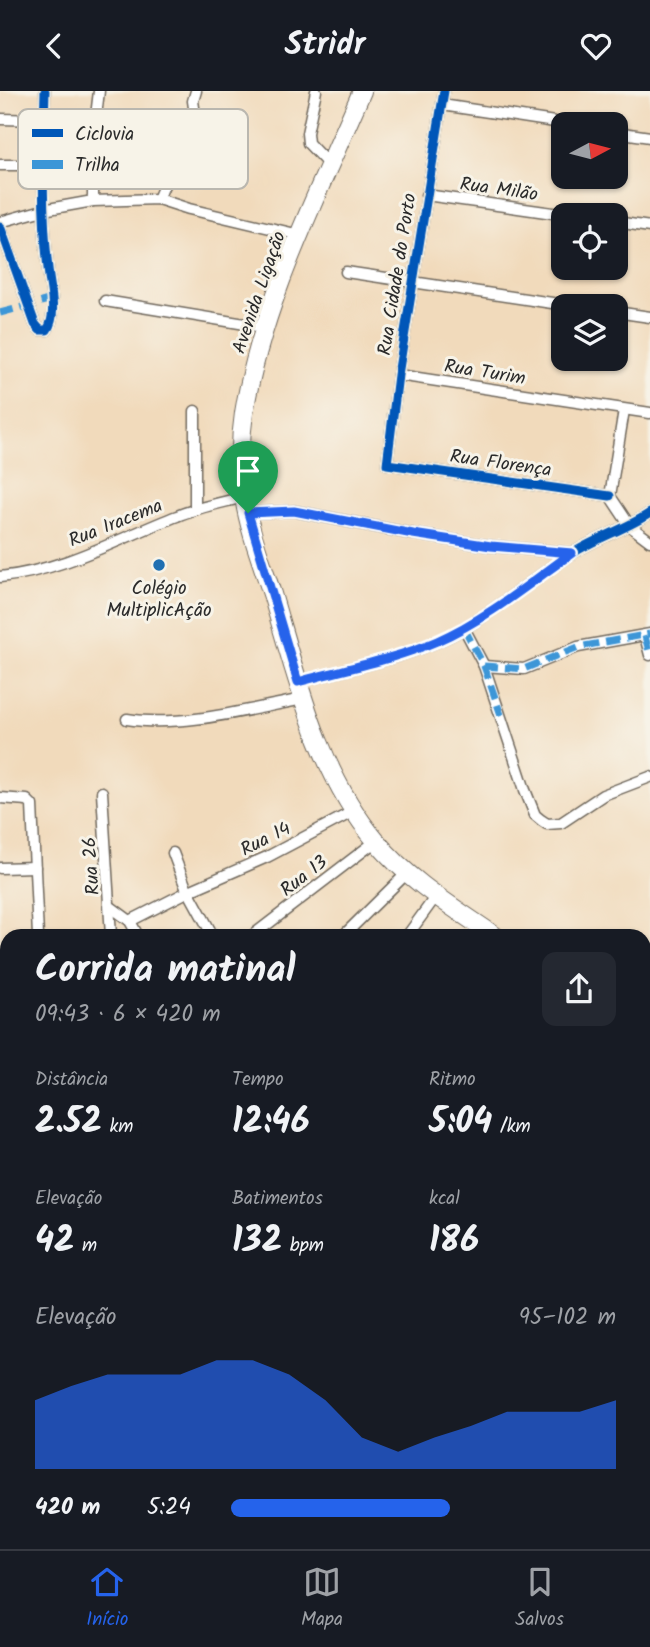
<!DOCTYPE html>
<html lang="pt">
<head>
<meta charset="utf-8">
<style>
  :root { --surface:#171b24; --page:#242831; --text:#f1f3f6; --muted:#9ea1a6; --line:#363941; --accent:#2563eb }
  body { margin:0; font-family:Kalam,sans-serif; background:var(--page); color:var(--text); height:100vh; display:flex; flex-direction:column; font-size:26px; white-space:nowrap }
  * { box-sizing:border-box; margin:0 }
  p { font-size:23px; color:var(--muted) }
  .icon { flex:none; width:38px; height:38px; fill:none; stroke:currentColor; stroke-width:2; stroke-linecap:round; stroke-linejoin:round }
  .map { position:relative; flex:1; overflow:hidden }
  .sheet { position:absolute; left:0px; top:838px; width:651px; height:621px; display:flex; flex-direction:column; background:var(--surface); border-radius:21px 21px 0 0; box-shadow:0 2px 5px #0004 }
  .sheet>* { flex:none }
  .needle { width:46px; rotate:83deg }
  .buttons { position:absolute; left:551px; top:21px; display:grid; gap:14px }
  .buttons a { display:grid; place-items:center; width:77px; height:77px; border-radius:14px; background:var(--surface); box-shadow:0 2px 5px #0004; font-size:35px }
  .pin { position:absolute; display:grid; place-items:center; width:60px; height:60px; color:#fff; margin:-72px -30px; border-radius:50% 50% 50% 0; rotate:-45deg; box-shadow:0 0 7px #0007 }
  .pin .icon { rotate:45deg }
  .round { display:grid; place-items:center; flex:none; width:74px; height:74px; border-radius:14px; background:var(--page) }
  .summary { display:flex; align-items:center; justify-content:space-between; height:119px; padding:0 35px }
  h1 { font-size:38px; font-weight:600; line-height:52px }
  .stats { display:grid; grid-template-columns:repeat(3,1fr); gap:10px; height:119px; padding:7px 35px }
  .stats div { display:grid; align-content:center }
  .stats b { font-size:35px; font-weight:600 }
  .stats small { font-size:19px; font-weight:400 }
  .stats p { font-size:19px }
  .chart { height:196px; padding:14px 35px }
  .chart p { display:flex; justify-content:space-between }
  .chart svg { width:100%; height:126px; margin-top:7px; fill:var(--accent); opacity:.7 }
  ul { padding:0 35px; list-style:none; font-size:23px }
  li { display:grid; grid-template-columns:112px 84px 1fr; align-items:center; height:52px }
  li i { height:18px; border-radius:9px; background:var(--accent) }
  header { display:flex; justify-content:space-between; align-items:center; height:91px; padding:0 35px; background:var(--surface); font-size:32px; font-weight:600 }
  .tabs { display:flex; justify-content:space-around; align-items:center; height:98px; border-top:2px solid var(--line); background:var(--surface); font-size:19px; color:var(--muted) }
  .tabs a { display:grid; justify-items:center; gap:4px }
  .tabs .on { color:var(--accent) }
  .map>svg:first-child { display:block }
</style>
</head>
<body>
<header><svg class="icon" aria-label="back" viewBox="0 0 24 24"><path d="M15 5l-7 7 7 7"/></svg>Stridr<svg class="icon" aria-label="heart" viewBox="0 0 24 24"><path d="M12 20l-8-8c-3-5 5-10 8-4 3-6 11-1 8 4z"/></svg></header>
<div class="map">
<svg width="650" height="1458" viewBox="0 0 650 1458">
  <rect width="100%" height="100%" fill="#f7f3e8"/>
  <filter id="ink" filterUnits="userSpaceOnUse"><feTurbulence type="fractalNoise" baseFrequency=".0143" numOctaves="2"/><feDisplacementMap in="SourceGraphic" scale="14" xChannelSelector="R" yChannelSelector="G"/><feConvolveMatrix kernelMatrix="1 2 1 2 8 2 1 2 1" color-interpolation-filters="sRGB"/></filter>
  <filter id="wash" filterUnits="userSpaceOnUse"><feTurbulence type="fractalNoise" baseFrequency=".00686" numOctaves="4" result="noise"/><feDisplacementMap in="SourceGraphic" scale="28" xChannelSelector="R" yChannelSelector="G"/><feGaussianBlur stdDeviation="1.57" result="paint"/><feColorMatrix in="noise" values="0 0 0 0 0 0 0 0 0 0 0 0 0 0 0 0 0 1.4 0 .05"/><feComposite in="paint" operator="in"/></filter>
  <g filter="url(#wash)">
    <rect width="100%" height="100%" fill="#f1dabb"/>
  </g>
  <g filter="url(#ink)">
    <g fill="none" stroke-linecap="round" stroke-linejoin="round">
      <defs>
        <g id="minor">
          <polyline points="316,0 307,42 308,52 330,75"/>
          <polyline points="444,0 398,284 387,373 610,405"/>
          <polyline points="442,14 568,33"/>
          <polyline points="0,28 44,29"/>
          <polyline points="616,41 650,46"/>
          <polyline points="0,74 42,74"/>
          <polyline points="426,104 567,124"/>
          <polyline points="158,108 195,23 193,10 196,0"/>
          <polyline points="93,110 93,50 99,0"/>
          <polyline points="0,131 43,119 93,110 158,108 189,118 300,144"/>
          <polyline points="616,131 650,136"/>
          <path d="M0,135L35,233L40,239H47C57,226 51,201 49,186C41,123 43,63 45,0"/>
          <polyline points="346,181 572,215"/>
          <polyline points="105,210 264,236"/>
          <polyline points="616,221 650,226"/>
          <polyline points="398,284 650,322"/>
          <polyline points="195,320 195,418"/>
          <polyline points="610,405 624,319"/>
          <polyline points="610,405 630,435 650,450"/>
          <polyline points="248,422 294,420 413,443 491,455 572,462"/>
          <path d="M0,486C62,480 120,447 177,425C198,416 221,412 244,406"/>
          <polyline points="464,537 484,575 525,699 535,724 541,729 547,733 561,732 603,704 650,686"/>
          <polyline points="645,545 650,564"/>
          <polyline points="484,575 524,578 578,556 650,543"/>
          <path d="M298,591C353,576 415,566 465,537C501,515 534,487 570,464C595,447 625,439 650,422"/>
          <path d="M127,628C181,637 250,618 304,608"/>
          <polyline points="102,701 111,845"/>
          <polyline points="0,707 27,709 32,714 38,845"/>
          <polyline points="173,762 185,794 213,845"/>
          <polyline points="0,777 35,776"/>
          <polyline points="111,816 130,830 138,845"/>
          <polyline points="130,830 189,800 267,766 354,720"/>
          <polyline points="252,845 376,750"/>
          <polyline points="343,845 407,782"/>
          <polyline points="407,845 436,805"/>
          <polyline points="0,868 7,868"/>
          <polyline points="0,1084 7,1083"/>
          <polyline points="644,1180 650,1184"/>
          <polyline points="644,1280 650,1271"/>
          <polyline points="0,1301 7,1301"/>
          <polyline points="649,1335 650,1346"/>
          <polyline points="56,1452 56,1458"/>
          <polyline points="131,1452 131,1458"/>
          <polyline points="270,1452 278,1458"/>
          <polyline points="368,1452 368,1458"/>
          <polyline points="428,1452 428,1458"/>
          <polyline points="486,1452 486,1458"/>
          <polyline points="544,1452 544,1458"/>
          <polyline points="603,1452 603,1458"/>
          <polyline points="339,1458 346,1452"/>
        </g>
        <g id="primary">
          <path d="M362,0C318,103 262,211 244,322C240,348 240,380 244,406C249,439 262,472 272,503C297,587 318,681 376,750C409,790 453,816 495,845"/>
          <polyline points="644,943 650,947"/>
        </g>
      </defs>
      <!-- minor casing -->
      <use href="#minor" stroke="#70685d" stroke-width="13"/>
      <!-- primary casing -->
      <use href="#primary" stroke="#70685d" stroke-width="20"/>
      <!-- minor -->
      <use href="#minor" stroke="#fff" stroke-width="10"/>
      <!-- primary -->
      <use href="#primary" stroke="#fff" stroke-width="18"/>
      <!-- quiet -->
      <g stroke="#3c96d7" stroke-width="7" stroke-dasharray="14 7" stroke-linecap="butt">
        <polyline points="0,222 52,208"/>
        <polyline points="464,537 484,575 501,624"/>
        <polyline points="645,545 650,564"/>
        <polyline points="484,575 524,578 578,556 650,543"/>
      </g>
      <defs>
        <g id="cycleway">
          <polyline points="444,0 398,284 387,373 610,405"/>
          <path d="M0,135L35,233L40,239H47C57,226 51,201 49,186C41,123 43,63 45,0"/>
          <path d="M298,591C353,576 415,566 465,537C501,515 534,487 570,464C595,447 625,439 650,422"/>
        </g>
      </defs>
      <!-- cycleway casing -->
      <use href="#cycleway" stroke="#f7f3e8" stroke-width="13"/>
      <!-- cycleway -->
      <use href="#cycleway" stroke="#0057b8" stroke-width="9"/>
    </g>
  </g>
  <g fill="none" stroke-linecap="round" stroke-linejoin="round" filter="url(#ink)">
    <defs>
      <path id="route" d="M294,420L413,443L491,455L572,462C529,493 485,529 437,550C393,569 344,578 298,591L248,422Z"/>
    </defs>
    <!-- route casing -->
    <use href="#route" stroke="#fff" stroke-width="14"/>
    <!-- route -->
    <use href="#route" stroke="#2563eb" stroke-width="9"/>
  </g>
  <!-- markers -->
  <circle fill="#1f6fb2" stroke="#f7f3e8" stroke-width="2.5" cx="159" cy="474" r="7"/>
  <g text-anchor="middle" stroke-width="6" stroke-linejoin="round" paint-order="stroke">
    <!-- street labels -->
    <g font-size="19" fill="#2b2b2b" stroke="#f7f3e8">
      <text transform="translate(499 97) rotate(8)" y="7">Rua Milão</text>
      <text transform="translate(396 183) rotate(-81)" y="7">Rua Cidade do Porto</text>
      <text transform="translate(258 201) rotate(-71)" y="7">Avenida Ligação</text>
      <text transform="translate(485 280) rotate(9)" y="7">Rua Turim</text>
      <text transform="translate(501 371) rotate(8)" y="7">Rua Florença</text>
      <text transform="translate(115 431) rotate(-22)" y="7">Rua Iracema</text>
      <text transform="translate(265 747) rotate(-27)" y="7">Rua 14</text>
      <text transform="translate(90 775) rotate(-94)" y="7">Rua 26</text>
      <text transform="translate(303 784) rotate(-38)" y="7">Rua 13</text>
    </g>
    <!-- poi labels -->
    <g font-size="19" fill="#2b2b2b" stroke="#f7f3e8">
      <text x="159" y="503">Colégio<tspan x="159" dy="22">MultiplicAção</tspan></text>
    </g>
  </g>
  <!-- legend -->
  <rect x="18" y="18" width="230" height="80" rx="10" fill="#f7f3e8" stroke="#bab7af" stroke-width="2"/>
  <rect x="32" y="38" width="31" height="8" fill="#0057b8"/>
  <rect x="32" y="69" width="31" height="9" fill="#3c96d7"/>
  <g font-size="19" fill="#2b2b2b">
    <text x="75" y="49">Ciclovia</text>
    <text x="75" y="80">Trilha</text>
  </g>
</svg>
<div class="buttons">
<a><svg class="needle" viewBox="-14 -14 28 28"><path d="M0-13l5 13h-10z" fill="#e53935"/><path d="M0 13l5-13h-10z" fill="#9ea1a6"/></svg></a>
<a><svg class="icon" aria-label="locate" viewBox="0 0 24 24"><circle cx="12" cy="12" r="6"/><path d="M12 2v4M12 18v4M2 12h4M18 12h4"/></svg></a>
<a><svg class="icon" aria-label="layers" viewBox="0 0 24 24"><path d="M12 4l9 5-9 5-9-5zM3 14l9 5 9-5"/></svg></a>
</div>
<div class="pin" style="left:248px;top:422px;background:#1e9e55"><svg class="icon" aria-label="arrive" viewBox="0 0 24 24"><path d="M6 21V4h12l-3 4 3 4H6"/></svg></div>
<section class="sheet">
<div class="summary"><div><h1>Corrida matinal</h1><p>09:43 · 6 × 420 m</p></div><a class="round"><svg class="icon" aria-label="share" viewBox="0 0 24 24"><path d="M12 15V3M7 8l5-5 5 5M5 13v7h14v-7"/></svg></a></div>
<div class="stats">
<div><p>Distância</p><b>2.52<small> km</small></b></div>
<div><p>Tempo</p><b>12:46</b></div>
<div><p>Ritmo</p><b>5:04<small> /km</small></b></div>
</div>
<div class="stats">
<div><p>Elevação</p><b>42<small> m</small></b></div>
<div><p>Batimentos</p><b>132<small> bpm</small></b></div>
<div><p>kcal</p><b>186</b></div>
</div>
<div class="chart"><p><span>Elevação</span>95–102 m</p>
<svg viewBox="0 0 160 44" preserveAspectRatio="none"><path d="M0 44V20L10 15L20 11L30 11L40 11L50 6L60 6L70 11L80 20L90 33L100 38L110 33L120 29L130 24L140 24L150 24L160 20V44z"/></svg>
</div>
<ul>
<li><b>420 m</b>5:24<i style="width:57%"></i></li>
</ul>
</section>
</div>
<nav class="tabs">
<a class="on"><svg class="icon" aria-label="home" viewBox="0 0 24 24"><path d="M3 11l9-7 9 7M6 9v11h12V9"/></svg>Início</a>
<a><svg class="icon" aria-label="map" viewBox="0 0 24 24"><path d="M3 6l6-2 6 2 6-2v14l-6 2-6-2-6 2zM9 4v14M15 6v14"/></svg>Mapa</a>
<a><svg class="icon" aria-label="saved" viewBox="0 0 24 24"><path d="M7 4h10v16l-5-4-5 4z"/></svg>Salvos</a>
</nav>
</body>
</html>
